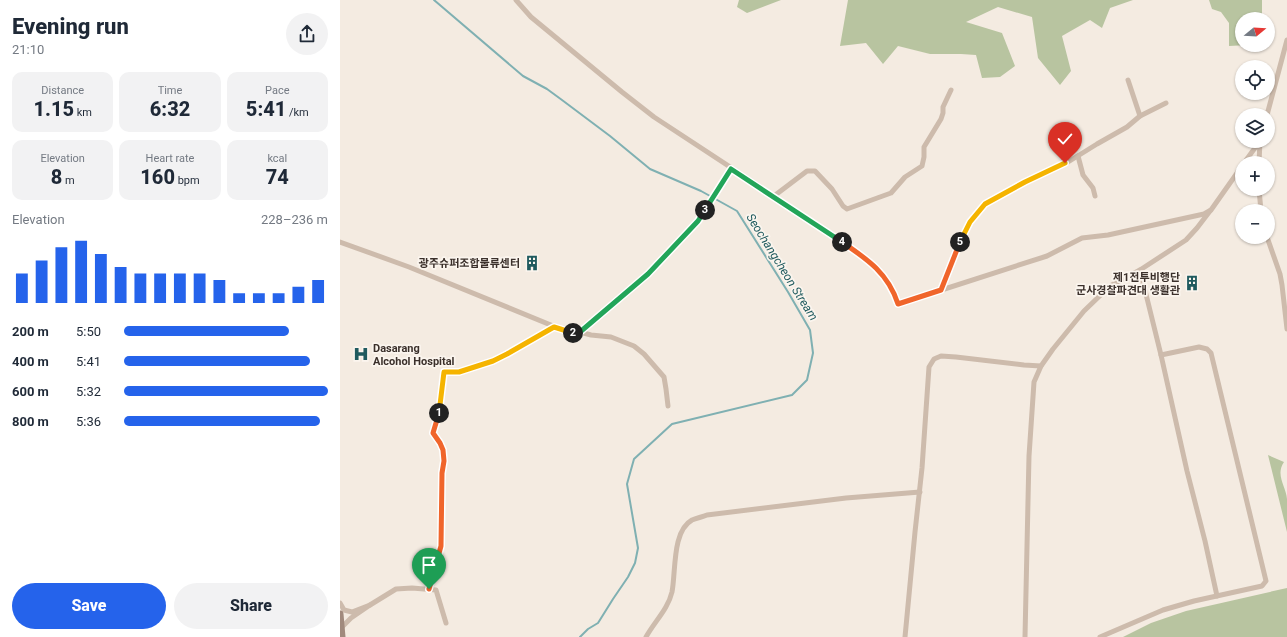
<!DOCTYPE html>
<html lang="en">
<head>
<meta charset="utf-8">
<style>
  :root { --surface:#fff; --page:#f2f2f3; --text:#1f2937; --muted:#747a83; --accent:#2563eb }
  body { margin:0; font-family:Roboto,"Noto Sans KR",sans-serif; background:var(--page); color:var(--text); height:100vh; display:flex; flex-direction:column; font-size:15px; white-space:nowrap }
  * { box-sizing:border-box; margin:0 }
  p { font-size:13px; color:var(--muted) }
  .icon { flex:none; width:22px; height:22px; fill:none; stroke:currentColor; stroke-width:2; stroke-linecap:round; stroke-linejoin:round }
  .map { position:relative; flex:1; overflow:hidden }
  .details { display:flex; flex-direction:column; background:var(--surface); width:340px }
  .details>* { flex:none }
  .needle { width:26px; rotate:72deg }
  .tools { position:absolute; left:895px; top:12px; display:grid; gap:8px }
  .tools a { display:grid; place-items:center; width:40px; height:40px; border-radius:50%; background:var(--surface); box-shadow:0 1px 3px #0004; font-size:20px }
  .pin { position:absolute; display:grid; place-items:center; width:34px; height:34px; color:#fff; margin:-41px -17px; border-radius:50% 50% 50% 0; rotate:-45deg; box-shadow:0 0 4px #0007 }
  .pin .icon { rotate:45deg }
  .km { position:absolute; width:20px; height:20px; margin:-10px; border-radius:50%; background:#222; color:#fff; font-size:11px; line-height:20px; text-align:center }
  .round { display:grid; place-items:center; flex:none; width:42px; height:42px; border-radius:21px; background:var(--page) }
  .summary { display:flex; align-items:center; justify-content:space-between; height:68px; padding:0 12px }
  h1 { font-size:22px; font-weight:800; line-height:30px }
  .figures { display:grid; grid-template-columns:repeat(3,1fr); gap:6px; height:68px; padding:4px 12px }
  .figures div { display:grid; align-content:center; border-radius:10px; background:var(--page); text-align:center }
  .figures b { font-size:20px; font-weight:800 }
  .figures small { font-size:11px; font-weight:400 }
  .figures p { font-size:11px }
  .chart { height:112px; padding:8px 12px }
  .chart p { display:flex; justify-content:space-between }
  .chart svg { width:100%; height:72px; margin-top:4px; stroke:var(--accent); stroke-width:6 }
  .action { display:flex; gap:8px; margin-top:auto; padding:8px 12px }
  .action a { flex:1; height:46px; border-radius:24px; background:var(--accent); color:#fff; font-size:16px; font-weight:800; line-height:46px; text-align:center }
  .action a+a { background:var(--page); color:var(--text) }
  ul { padding:0 12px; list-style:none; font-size:13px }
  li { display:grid; grid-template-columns:64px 48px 1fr; align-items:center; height:30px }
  li i { height:10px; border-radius:5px; background:var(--accent) }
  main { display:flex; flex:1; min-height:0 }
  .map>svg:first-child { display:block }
</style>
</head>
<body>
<main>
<section class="details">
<div class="summary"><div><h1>Evening run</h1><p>21:10</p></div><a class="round"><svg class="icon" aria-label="share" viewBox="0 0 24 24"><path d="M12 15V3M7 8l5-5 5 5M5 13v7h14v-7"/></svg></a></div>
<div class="figures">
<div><p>Distance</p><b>1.15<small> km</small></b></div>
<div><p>Time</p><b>6:32</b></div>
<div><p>Pace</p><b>5:41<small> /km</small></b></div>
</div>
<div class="figures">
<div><p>Elevation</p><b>8<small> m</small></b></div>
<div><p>Heart rate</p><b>160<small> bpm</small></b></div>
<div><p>kcal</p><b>74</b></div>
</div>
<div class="chart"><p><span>Elevation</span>228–236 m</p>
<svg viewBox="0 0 160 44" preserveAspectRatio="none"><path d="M5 44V26M15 44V18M25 44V10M35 44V6M45 44V14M55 44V22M65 44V26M75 44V26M85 44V26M95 44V26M105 44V30M115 44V38M125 44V38M135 44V38M145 44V34M155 44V30"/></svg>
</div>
<ul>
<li><b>200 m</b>5:50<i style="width:81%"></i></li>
<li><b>400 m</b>5:41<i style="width:91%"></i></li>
<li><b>600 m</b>5:32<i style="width:100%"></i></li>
<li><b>800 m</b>5:36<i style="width:96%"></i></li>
</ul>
<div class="action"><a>Save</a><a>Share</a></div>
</section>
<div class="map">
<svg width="947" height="637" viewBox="0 0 947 637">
  <rect width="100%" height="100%" fill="#f4ebe1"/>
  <!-- green -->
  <g fill="#b8c4a0">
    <polygon points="399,0 441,0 407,13 397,7"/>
    <polygon points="508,0 793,0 770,8 762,28 750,20 722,36 731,71 720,85 698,58 692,17 658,7 626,22 662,33 675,66 660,77 642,78 636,55 621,54 590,54 558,46 543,64 526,43 500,46"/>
    <polygon points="869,0 922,0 922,19 902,19 902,45 908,45 889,46 889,23 881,12 872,9"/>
    <path d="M928,455L944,462C935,475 946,486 947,499C947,510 947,521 947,532Z"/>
    <polygon points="947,588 947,637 783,637 811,623 846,611"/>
  </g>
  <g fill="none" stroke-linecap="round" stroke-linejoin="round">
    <!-- stream -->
    <polyline stroke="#7fb0b2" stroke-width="2" points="94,0 183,76 207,89 222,100 270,136 310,169 361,191 397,211 448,292 470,330 473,353 467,380 452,395 332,424 294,459 287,484 298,548 295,563 288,577 273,599 258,623 248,629 240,637"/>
    <!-- street -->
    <g stroke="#cdbbac" stroke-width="5">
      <polyline points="176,0 191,17 282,92 314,117 460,213 525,258 546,278 553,290 558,304 707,256 742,238 768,235 864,214 871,210 902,166"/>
      <polyline points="788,80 800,116"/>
      <polyline points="927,115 947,40"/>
      <polyline points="715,131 725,163"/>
      <polyline points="738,156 743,175 753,188 755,196"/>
      <polyline points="904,163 920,141"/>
      <polyline points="919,163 920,141"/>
      <polyline points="919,189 921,211"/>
      <polyline points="434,196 467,171 475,171 492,189 503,206 507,209 551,193 565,177 582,166 584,157 584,147 601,119 603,113 603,107 611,90"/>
      <polyline points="927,237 940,274 942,285 947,329"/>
      <polyline points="0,242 69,267 223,330 233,333 240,332 251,335 271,337 294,346 304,354 324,377 326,389 328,406"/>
      <polyline points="800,270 821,355 847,471 865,541 877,596"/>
      <polyline points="601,290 624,232 629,222 645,204 685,182 728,162 757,144 787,127 800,116 826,103"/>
      <polyline points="240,332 308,274 358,221 391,169"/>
      <polyline points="89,589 101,546 102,473 104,461 103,450 100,443 93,433 100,410 104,372 119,372 153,361 167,354 214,327"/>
      <polyline points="0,603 4,610 12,612 30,605 11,618 1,628"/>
      <polyline points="30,605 56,589 72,588 96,590 106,623"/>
      <path d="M306,637C315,621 328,609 332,592C336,571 332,531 352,520C357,518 362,517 367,515L506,498L580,492"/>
      <polyline points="565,637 575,532 582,468 589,367 594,359 601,356 616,357 684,365 701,366"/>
      <polyline points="685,637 689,456 694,382 701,366 713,349 744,311 770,286 800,270 846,240 857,228 870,211"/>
      <polyline points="760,637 823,610 854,601 922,586 926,581 871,353 867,349 859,347 821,355"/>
    </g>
    <!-- secondary -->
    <polyline stroke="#a18a7d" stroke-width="7" points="0,614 2,637"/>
  </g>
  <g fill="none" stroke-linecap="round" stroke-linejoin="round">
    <defs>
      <polyline id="split-1" points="89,589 101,546 102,473 104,461 103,450 100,443 93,433 99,413"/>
      <polyline id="split-2" points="99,413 104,372 119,372 153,361 167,354 214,327 233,333"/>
      <polyline id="split-3" points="233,333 240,332 308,274 358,221 365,210"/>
      <polyline id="split-4" points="365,210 391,169 502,242"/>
      <path id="split-5" d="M502,242C527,259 548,273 558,304L601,290L620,242"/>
      <polyline id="split-6" points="620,242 630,222 645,204 685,182 725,163"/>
    </defs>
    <!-- split-1 casing -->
    <use href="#split-1" stroke="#fff" stroke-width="8"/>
    <!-- split-2 casing -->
    <use href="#split-2" stroke="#fff" stroke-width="8"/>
    <!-- split-3 casing -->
    <use href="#split-3" stroke="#fff" stroke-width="8"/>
    <!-- split-4 casing -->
    <use href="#split-4" stroke="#fff" stroke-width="8"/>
    <!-- split-5 casing -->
    <use href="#split-5" stroke="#fff" stroke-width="8"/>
    <!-- split-6 casing -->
    <use href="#split-6" stroke="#fff" stroke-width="8"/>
    <!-- split-1 -->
    <use href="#split-1" stroke="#f0652b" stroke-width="5"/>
    <!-- split-2 -->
    <use href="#split-2" stroke="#f5b400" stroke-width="5"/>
    <!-- split-3 -->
    <use href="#split-3" stroke="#22a559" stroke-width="5"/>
    <!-- split-4 -->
    <use href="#split-4" stroke="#22a559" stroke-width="5"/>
    <!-- split-5 -->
    <use href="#split-5" stroke="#f0652b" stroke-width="5"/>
    <!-- split-6 -->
    <use href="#split-6" stroke="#f5b400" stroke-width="5"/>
  </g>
  <!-- icons -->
  <defs>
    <symbol id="building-bare" viewBox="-9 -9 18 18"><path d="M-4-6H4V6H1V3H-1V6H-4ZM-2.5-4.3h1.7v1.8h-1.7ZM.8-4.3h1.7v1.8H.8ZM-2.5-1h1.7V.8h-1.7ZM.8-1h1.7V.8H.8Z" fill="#1f5a5e" stroke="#fbf5ee" stroke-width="2.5" paint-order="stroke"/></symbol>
    <symbol id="hospital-bare" viewBox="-9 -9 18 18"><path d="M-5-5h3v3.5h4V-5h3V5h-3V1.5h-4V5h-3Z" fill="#1f5a5e" stroke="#fbf5ee" stroke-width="2.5" paint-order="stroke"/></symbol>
  </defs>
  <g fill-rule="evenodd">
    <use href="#building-bare" x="181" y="252" width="22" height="22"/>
    <use href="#building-bare" x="841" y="272" width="22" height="22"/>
    <use href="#hospital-bare" x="10" y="343" width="22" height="22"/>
  </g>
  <g text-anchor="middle" stroke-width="3.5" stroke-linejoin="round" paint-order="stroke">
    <!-- poi labels -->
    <g font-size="11" font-weight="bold" fill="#3b302b" stroke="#fbf5ee" text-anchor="end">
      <text x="180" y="267">광주슈퍼조합물류센터</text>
      <text x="840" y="281">제1전투비행단<tspan x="840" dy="13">군사경찰파견대 생활관</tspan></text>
      <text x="33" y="352" text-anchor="start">Dasarang<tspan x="33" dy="13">Alcohol Hospital</tspan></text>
    </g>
    <!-- water labels -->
    <g font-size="12" font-style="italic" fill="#1f5a5e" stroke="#fbf5ee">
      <text transform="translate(442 267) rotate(58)" y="4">Seochangcheon Stream</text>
    </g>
  </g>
</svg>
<div class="tools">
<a><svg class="needle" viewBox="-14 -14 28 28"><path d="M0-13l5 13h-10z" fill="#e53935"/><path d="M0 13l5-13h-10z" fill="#747a83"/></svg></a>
<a><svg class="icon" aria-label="locate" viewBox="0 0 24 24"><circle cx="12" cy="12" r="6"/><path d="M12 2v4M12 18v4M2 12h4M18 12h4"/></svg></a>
<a><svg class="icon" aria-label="layers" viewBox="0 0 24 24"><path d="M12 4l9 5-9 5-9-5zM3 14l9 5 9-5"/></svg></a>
<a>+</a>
<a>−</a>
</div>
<div class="pin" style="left:89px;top:589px;background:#1e9e55"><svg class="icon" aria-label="arrive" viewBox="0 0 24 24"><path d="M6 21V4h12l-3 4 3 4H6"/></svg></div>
<div class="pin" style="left:725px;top:163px;background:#d93025"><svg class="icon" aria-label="check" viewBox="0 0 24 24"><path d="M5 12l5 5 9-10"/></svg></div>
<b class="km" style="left:99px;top:413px">1</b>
<b class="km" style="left:233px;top:333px">2</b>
<b class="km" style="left:365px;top:210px">3</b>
<b class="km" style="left:502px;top:242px">4</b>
<b class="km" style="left:620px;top:242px">5</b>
</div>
</main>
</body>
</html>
